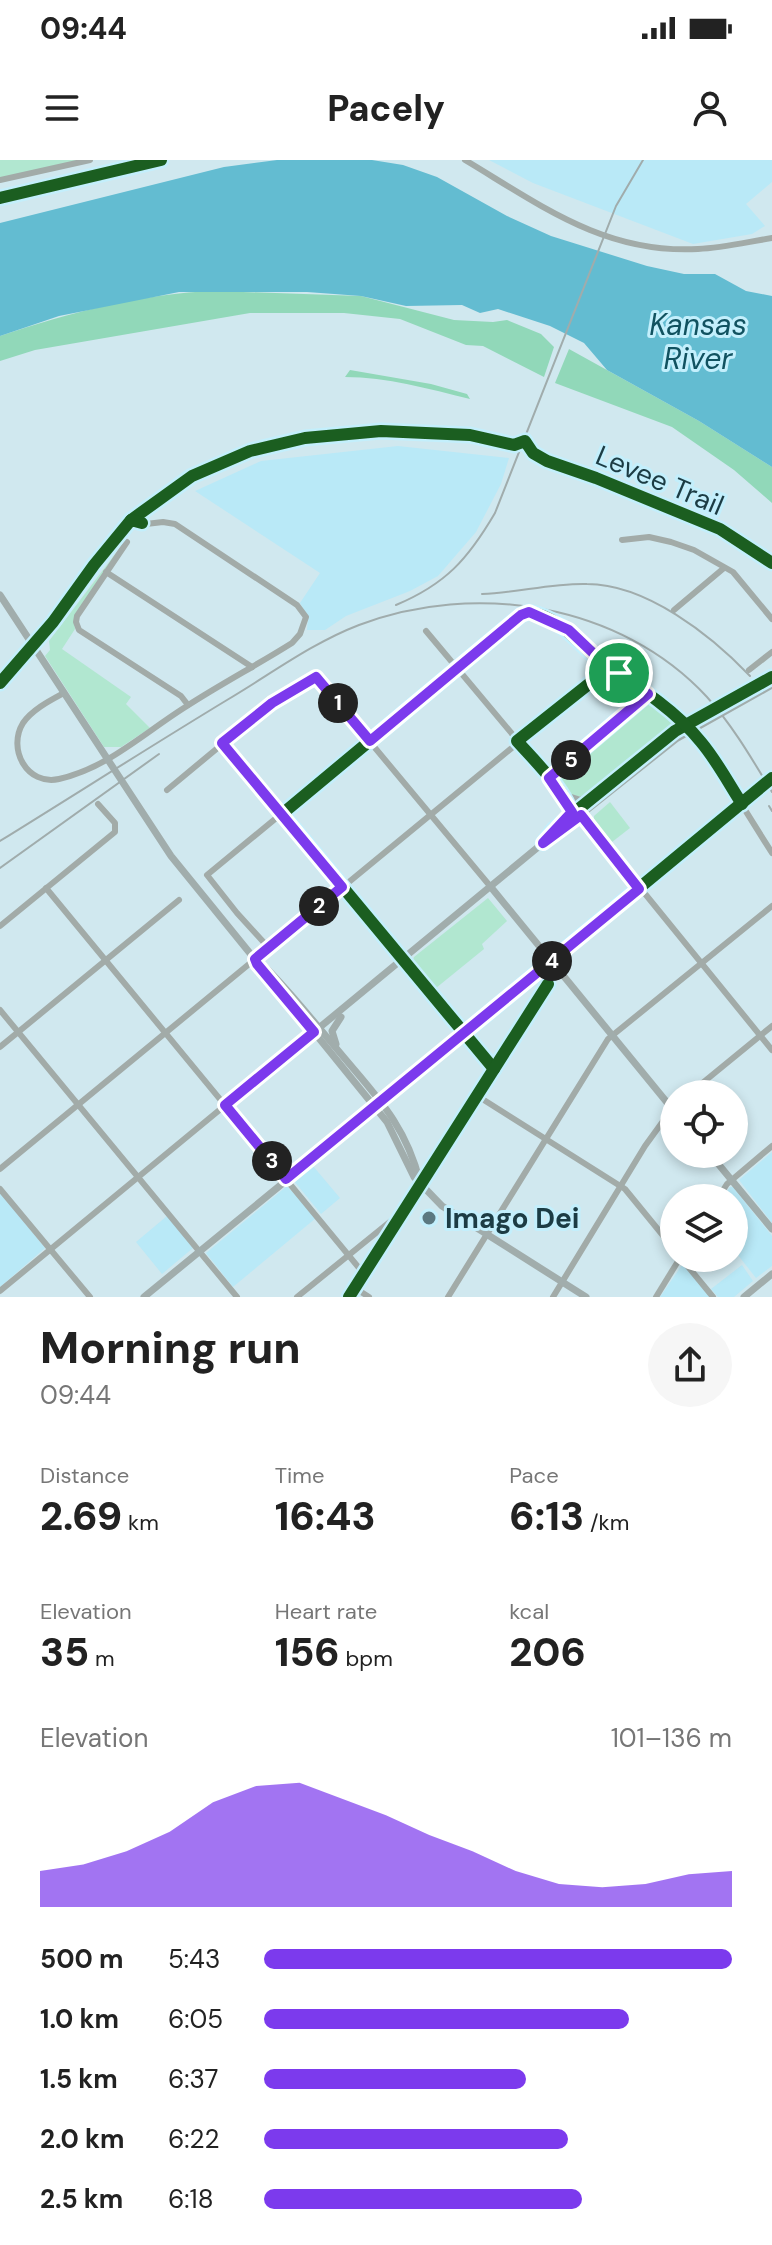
<!DOCTYPE html>
<html lang="en">
<head>
<meta charset="utf-8">
<style>
  :root { --surface:#fff; --page:#f6f6f6; --text:#222; --muted:#767676; --accent:#7c3aed }
  body { margin:0; font-family:"DM Sans",sans-serif; background:var(--page); color:var(--text); height:100vh; display:flex; flex-direction:column; font-size:30px; white-space:nowrap }
  * { box-sizing:border-box; margin:0 }
  p { font-size:26px; color:var(--muted) }
  .icon { flex:none; width:44px; height:44px; fill:none; stroke:currentColor; stroke-width:2; stroke-linecap:round; stroke-linejoin:round }
  .map { position:relative; height:1137px; overflow:hidden }
  .drawer { display:flex; flex-direction:column; background:var(--surface); flex:1 }
  .drawer>* { flex:none }
  .tools { position:absolute; left:660px; top:920px; display:grid; gap:16px }
  .tools a { display:grid; place-items:center; width:88px; height:88px; border-radius:50%; background:var(--surface); box-shadow:0 4px 12px #0003; font-size:40px }
  .pin { position:absolute; display:grid; place-items:center; width:68px; height:68px; color:#fff; margin:-34px; border:4px solid #fff; border-radius:50%; box-shadow:0 2px 8px #0007 }
  .km { position:absolute; width:40px; height:40px; margin:-20px; border-radius:50%; background:#222; color:#fff; font-size:22px; line-height:40px; text-align:center }
  .round { display:grid; place-items:center; flex:none; width:84px; height:84px; border-radius:42px; background:var(--page) }
  .overview { display:flex; align-items:center; justify-content:space-between; height:136px; padding:0 40px }
  h1 { font-size:44px; font-weight:800; line-height:60px }
  .stats { display:grid; grid-template-columns:repeat(3,1fr); gap:12px; height:136px; padding:8px 40px }
  .stats div { display:grid; align-content:center }
  .stats b { font-size:40px; font-weight:800 }
  .stats small { font-size:22px; font-weight:400 }
  .stats p { font-size:22px }
  .chart { height:224px; padding:16px 40px }
  .chart p { display:flex; justify-content:space-between }
  .chart svg { width:100%; height:144px; margin-top:8px; fill:var(--accent); opacity:.7 }
  ul { padding:0 40px; list-style:none; font-size:26px }
  li { display:grid; grid-template-columns:128px 96px 1fr; align-items:center; height:60px }
  li i { height:20px; border-radius:10px; background:var(--accent) }
  .status { display:flex; justify-content:space-between; align-items:center; height:56px; padding:0 40px; background:var(--surface); direction:ltr }
  .status svg { height:22px; fill:currentColor }
  header { display:flex; justify-content:space-between; align-items:center; height:104px; padding:0 40px; background:var(--surface); font-size:36px; font-weight:800 }
  .map>svg:first-child { display:block }
</style>
</head>
<body>
<div class="status"><b>09:44</b><svg viewBox="0 0 49 12"><path d="M0 12V9h3v3zM5 12V6h3v6zM10 12V3h3v9zM15 12V0h3v12zM26 1h20v11H26zM47 4h2v5h-2z"/></svg></div>
<header><svg class="icon" aria-label="menu" viewBox="0 0 24 24"><path d="M4 6h16M4 12h16M4 18h16"/></svg>Pacely<svg class="icon" aria-label="person" viewBox="0 0 24 24"><circle cx="12" cy="8" r="4"/><path d="M4 21q1-7 8-7t8 7"/></svg></header>
<div class="map">
<svg width="772" height="1137" viewBox="0 0 772 1137">
  <rect width="100%" height="100%" fill="#d0e8ef"/>
  <!-- built -->
  <g fill="#b9e9f7">
    <polygon points="489,0 772,0 772,22 746,44 765,66 752,74 693,84 533,23"/>
    <polygon points="398,286 509,298 501,324 476,372 438,416 410,431 346,456 325,470 307,470 308,458 300,443 320,413 195,331 261,301"/>
    <polygon points="772,992 772,1063 739,1020"/>
    <polygon points="313,1006 340,1038 321,1054 294,1021"/>
    <polygon points="287,1026 316,1058 233,1127 206,1093"/>
    <polygon points="730,1027 733,1027 772,1076 772,1106 756,1118 734,1090 734,1038 722,1038"/>
    <polygon points="0,1033 45,1088 0,1127"/>
    <polygon points="167,1056 193,1088 162,1114 136,1082"/>
    <polygon points="682,1105 685,1106 710,1137 660,1137"/>
    <polygon points="742,1105 753,1121 734,1137 718,1137 711,1129"/>
  </g>
  <!-- green -->
  <g fill="#b1e7d0">
    <polygon points="0,0 79,0 0,18"/>
    <polygon points="122,385 74,462 75,469 62,489 131,537 126,544 150,568 121,587 104,587 45,496 50,490 49,481"/>
    <polygon points="647,543 658,546 679,565 586,634 581,637 570,634 560,622 563,612"/>
    <polygon points="610,642 630,668 612,682 594,661 594,656"/>
    <polygon points="488,738 507,761 482,784 484,789 436,828 413,800 414,797"/>
  </g>
  <!-- forest -->
  <g fill="#91d8b9">
    <path d="M216,131L361,136L454,160L493,162L507,160L541,174L554,187L544,217L483,186L466,185L400,159L344,153H250L35,190L0,201V176C69,153 142,133 216,131Z"/>
    <polygon points="569,189 699,261 772,307 772,343 734,310 672,267 555,223"/>
    <path d="M350,210L431,224L467,234L470,239C429,229 387,217 345,217Z"/>
  </g>
  <!-- water -->
  <polygon fill="#63bcd1" points="277,0 372,0 403,5 437,17 507,56 551,76 647,106 684,114 715,114 746,131 772,136 772,307 699,261 607,210 584,183 550,166 498,149 480,153 462,145 406,146 361,136 307,132 179,132 59,156 0,176 0,63 224,7"/>
  <g fill="none" stroke-linecap="round" stroke-linejoin="round">
    <!-- minor -->
    <g stroke="#a2aba8" stroke-width="6">
      <path d="M465,0C542,46 605,94 698,89C723,88 747,82 772,78"/>
      <polyline points="0,20 90,0"/>
      <polyline points="622,380 649,377 671,382 694,390 733,412 772,459"/>
      <polyline points="127,382 77,456 76,462 79,470 181,536 188,545"/>
      <polyline points="106,412 252,507"/>
      <polyline points="674,450 724,408"/>
      <polyline points="426,471 549,618 571,649 571,655"/>
      <polyline points="749,510 772,492"/>
      <path d="M62,534C49,541 32,550 23,563C7,589 27,626 59,619C108,608 145,572 187,546C221,524 257,505 292,483L300,474L306,457L297,445L175,364L163,362L146,364"/>
      <polyline points="222,583 494,909"/>
      <polyline points="549,618 648,534"/>
      <polyline points="167,630 267,547 316,517 490,726"/>
      <polyline points="562,634 581,640 605,624"/>
      <polyline points="581,655 772,890"/>
      <polyline points="46,728 364,1114"/>
      <polyline points="0,766 115,672 115,663 98,644"/>
      <polyline points="268,787 237,753 207,715 525,453 533,453 569,470 609,508 662,545 695,575 715,602 772,693"/>
      <polyline points="0,850 237,1137"/>
      <polyline points="0,887 179,740"/>
      <polyline points="689,934 772,866"/>
      <polyline points="476,935 625,1029 674,1089"/>
      <polyline points="382,942 772,618"/>
      <polyline points="0,1009 609,508"/>
      <polyline points="0,1029 90,1137"/>
      <polyline points="718,1038 727,1024 772,986"/>
      <polyline points="681,1098 713,1137"/>
      <polyline points="355,1128 369,1137"/>
      <polyline points="0,1131 314,872"/>
      <polyline points="297,1137 397,1056"/>
      <polyline points="349,1137 548,824"/>
      <polyline points="448,1137 608,879 772,746"/>
      <polyline points="553,1137 645,986 674,946"/>
      <polyline points="656,1137 680,1098"/>
    </g>
    <!-- major -->
    <g stroke="#a1adac" stroke-width="7">
      <polyline points="0,435 171,696 387,962 414,1017 442,1046 586,1137"/>
      <polyline points="549,680 676,579 772,525"/>
      <polyline points="490,726 674,951"/>
      <path d="M263,805C290,831 312,860 336,888C374,934 405,962 420,1022"/>
      <polyline points="314,872 543,683 554,669 675,571 772,517"/>
      <polyline points="336,884 332,871 341,857"/>
      <polyline points="710,994 772,1069"/>
      <polyline points="144,1137 382,942"/>
      <polyline points="744,1137 772,1114"/>
    </g>
    <!-- rail -->
    <g stroke="#a0acac" stroke-width="2">
      <path d="M482,434C517,433 551,423 587,424C646,424 711,475 750,516"/>
      <path d="M396,445C446,424 468,399 495,353L616,46L643,0"/>
      <polyline points="769,646 772,651"/>
      <path d="M0,681C76,634 151,586 227,540C271,514 312,483 359,465C475,421 620,443 707,537C733,566 752,599 772,632"/>
      <polyline points="0,708 159,594"/>
    </g>
    <defs>
      <g id="cycleway">
        <polyline points="0,38 161,0"/>
        <polyline points="131,360 192,316 250,291 305,278 381,271 470,275 514,285 525,281 533,293 547,301 596,318 720,369 772,403"/>
        <polyline points="0,523 53,462 94,405 131,360 142,363"/>
        <polyline points="549,618 648,534"/>
        <path d="M571,655C568,633 532,598 517,581L609,508"/>
        <polyline points="543,683 554,669 675,571 772,517"/>
        <polyline points="464,873 772,618"/>
        <path d="M494,909L282,654L521,455L529,452C566,459 581,489 609,508C642,529 676,551 701,582C717,601 729,624 742,644"/>
        <polyline points="349,1137 548,824"/>
      </g>
    </defs>
    <!-- cycleway casing -->
    <use href="#cycleway" stroke="#c3effc" stroke-width="17"/>
    <!-- cycleway -->
    <use href="#cycleway" stroke="#1b5e20" stroke-width="12"/>
  </g>
  <g fill="none" stroke-linecap="round" stroke-linejoin="round">
    <defs>
      <polygon id="route" points="529,452 569,470 609,508 648,534 549,618 572,652 543,683 581,655 639,729 286,1019 225,945 314,872 257,804 255,799 342,727 222,583 272,543 316,517 370,581 521,455"/>
    </defs>
    <!-- route casing -->
    <use href="#route" stroke="#fff" stroke-width="16"/>
    <!-- route -->
    <use href="#route" stroke="#7c3aed" stroke-width="10"/>
  </g>
  <!-- markers -->
  <circle fill="#5b7880" stroke="#c3effc" stroke-width="3" cx="429" cy="1058" r="8"/>
  <g text-anchor="middle" stroke-width="6" stroke-linejoin="round" paint-order="stroke">
    <!-- street labels -->
    <g font-size="28" fill="#1c3c44" stroke="#c3effc">
      <text transform="translate(660 320) rotate(23)" y="10">Levee Trail</text>
    </g>
    <!-- poi labels -->
    <g font-size="28" font-weight="bold" fill="#1c3c44" stroke="#c3effc" text-anchor="start">
      <text x="445" y="1068">Imago Dei</text>
    </g>
    <!-- water labels -->
    <g font-size="30" font-style="italic" fill="#115260" stroke="#c3effc">
      <text x="698" y="175">Kansas<tspan x="698" dy="34">River</tspan></text>
    </g>
  </g>
</svg>
<div class="tools">
<a><svg class="icon" aria-label="locate" viewBox="0 0 24 24"><circle cx="12" cy="12" r="6"/><path d="M12 2v4M12 18v4M2 12h4M18 12h4"/></svg></a>
<a><svg class="icon" aria-label="layers" viewBox="0 0 24 24"><path d="M12 4l9 5-9 5-9-5zM3 14l9 5 9-5"/></svg></a>
</div>
<div class="pin" style="left:619px;top:513px;background:#1e9e55"><svg class="icon" aria-label="arrive" viewBox="0 0 24 24"><path d="M6 21V4h12l-3 4 3 4H6"/></svg></div>
<b class="km" style="left:338px;top:543px">1</b>
<b class="km" style="left:319px;top:746px">2</b>
<b class="km" style="left:272px;top:1001px">3</b>
<b class="km" style="left:552px;top:801px">4</b>
<b class="km" style="left:571px;top:600px">5</b>
</div>
<section class="drawer">
<div class="overview"><div><h1>Morning run</h1><p>09:44</p></div><a class="round"><svg class="icon" aria-label="share" viewBox="0 0 24 24"><path d="M12 15V3M7 8l5-5 5 5M5 13v7h14v-7"/></svg></a></div>
<div class="stats">
<div><p>Distance</p><b>2.69<small> km</small></b></div>
<div><p>Time</p><b>16:43</b></div>
<div><p>Pace</p><b>6:13<small> /km</small></b></div>
</div>
<div class="stats">
<div><p>Elevation</p><b>35<small> m</small></b></div>
<div><p>Heart rate</p><b>156<small> bpm</small></b></div>
<div><p>kcal</p><b>206</b></div>
</div>
<div class="chart"><p><span>Elevation</span>101–136 m</p>
<svg viewBox="0 0 160 44" preserveAspectRatio="none"><path d="M0 44V33L10 31L20 27L30 21L40 12L50 7L60 6L70 11L80 16L90 22L100 27L110 33L120 37L130 38L140 37L150 34L160 33V44z"/></svg>
</div>
<ul>
<li><b>500 m</b>5:43<i style="width:100%"></i></li>
<li><b>1.0 km</b>6:05<i style="width:78%"></i></li>
<li><b>1.5 km</b>6:37<i style="width:56%"></i></li>
<li><b>2.0 km</b>6:22<i style="width:65%"></i></li>
<li><b>2.5 km</b>6:18<i style="width:68%"></i></li>
</ul>
</section>
</body>
</html>
